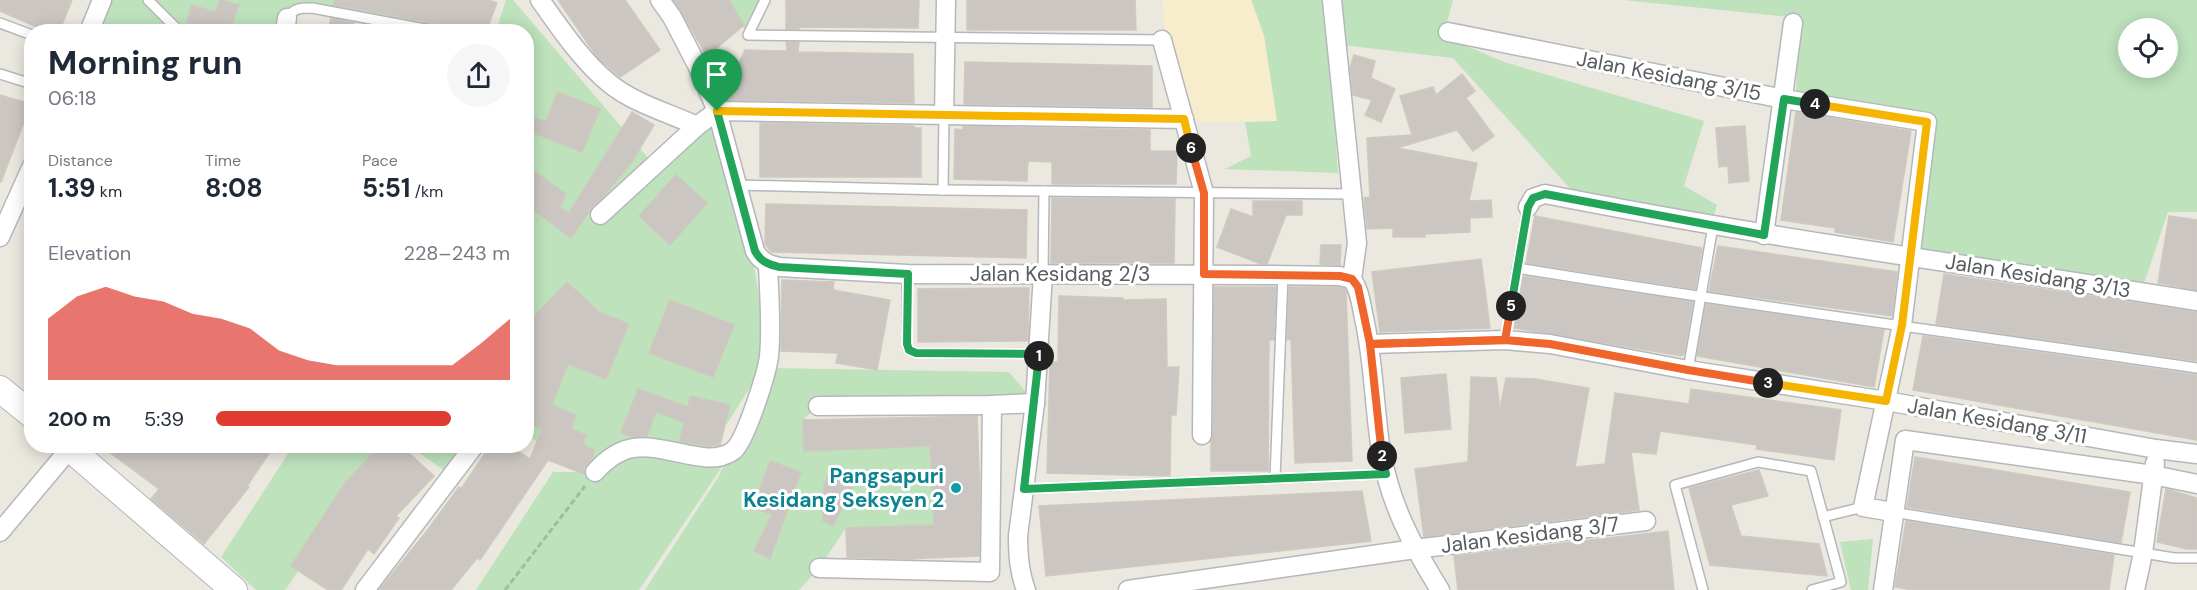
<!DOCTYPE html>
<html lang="en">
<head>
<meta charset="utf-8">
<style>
  :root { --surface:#fff; --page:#f6f6f7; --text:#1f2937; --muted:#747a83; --accent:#df3b31 }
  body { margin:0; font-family:"DM Sans",sans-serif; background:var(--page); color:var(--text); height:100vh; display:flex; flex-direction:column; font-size:22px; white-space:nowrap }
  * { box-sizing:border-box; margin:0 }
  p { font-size:20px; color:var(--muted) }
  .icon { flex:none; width:33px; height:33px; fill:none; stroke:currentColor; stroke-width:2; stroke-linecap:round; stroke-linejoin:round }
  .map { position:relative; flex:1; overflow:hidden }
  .panel { position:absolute; left:24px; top:24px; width:510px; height:429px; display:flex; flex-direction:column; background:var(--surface); border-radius:24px; box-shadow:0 3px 15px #0003 }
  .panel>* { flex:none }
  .buttons { position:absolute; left:2118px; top:18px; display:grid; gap:12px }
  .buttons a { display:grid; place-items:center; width:60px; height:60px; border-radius:50%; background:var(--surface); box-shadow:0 3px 15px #0003; font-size:30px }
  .pin { position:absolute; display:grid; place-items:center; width:51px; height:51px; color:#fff; margin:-62px -26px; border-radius:50% 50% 50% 0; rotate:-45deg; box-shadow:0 0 6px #0007 }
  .pin .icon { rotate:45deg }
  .km { position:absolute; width:30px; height:30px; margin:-15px; border-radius:50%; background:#222; color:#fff; font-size:16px; line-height:30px; text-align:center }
  .round { display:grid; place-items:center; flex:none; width:63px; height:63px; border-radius:32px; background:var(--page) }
  .overview { display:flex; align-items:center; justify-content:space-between; height:102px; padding:0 24px }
  h1 { font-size:33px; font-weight:700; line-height:45px }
  .stats { display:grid; grid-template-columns:repeat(3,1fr); gap:9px; height:102px; padding:6px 24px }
  .stats div { display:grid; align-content:center }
  .stats b { font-size:26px; font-weight:700 }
  .stats small { font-size:16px; font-weight:400 }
  .stats p { font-size:16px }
  .chart { height:168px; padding:12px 24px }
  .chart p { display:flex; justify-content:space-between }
  .chart svg { width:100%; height:108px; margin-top:6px; fill:var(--accent); opacity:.7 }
  ul { padding:0 24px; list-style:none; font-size:20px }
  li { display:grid; grid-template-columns:96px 72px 1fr; align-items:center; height:45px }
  li i { height:15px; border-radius:8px; background:var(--accent) }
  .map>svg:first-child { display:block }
</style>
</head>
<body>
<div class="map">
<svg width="2197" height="590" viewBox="0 0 2197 590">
  <rect width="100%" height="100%" fill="#ebe8df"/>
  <!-- green -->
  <g fill="#bde2bc" fill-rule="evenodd">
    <polygon points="102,0 398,0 416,20 415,27 301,8 293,31 89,32"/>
    <polygon points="506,0 513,0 654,165 717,111 747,223 769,358 706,456 726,460 766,368 1009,372 1035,403 818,406 803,420 804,451 930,446 934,525 846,528 819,568 799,590 645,590 719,476 724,464 639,590 476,590 553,472 593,472 527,436 526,32 496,31"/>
    <polygon points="728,0 765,0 748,35"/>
    <polygon points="1251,0 1326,0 1338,173 1225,169 1251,156 1245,122 1277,121 1264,36"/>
    <polygon points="1342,0 1453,0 1443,36 1504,62 1704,121 1684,186 1717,205 1711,224 1574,193 1453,58 1342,45"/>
    <path d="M1624,0H2197V212H2168L2143,286L1921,251L1932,120L1796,92L1800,18ZM2128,28H2168V68H2128Z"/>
    <polygon points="293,446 388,446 285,590 256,590 221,557"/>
    <polygon points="409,446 469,446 445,471"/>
    <polygon points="1873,539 1868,590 1851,590 1840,542"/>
  </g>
  <!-- sand -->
  <polygon fill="#f7edcd" points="1163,0 1251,0 1264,36 1277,121 1197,122 1164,26"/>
  <!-- building -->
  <g fill="#cbc6c1" stroke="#cfc9be" stroke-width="1.5">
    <polygon points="0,0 72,0 59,32 48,32 0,11"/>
    <polygon points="220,0 239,5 229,32 193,32 186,30 185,27 192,5 215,12"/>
    <polygon points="335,0 489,0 497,3 486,32 465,32 449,25 449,27 397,16 333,5"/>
    <polygon points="558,0 625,0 660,50 620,77 597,57"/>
    <polygon points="674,0 729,0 744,25 707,56"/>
    <polygon points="786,0 919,0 918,28 799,27 799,29 786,29"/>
    <polygon points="967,0 1135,0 1136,30 967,30"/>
    <polygon points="331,18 354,23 352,32 328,32"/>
    <polygon points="786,42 799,42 798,52 913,54 914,103 724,100 723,96 745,50 787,51"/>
    <polygon points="1354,55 1375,61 1371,78 1395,89 1381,122 1365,115 1372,100 1353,95 1350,68"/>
    <polygon points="965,62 1152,66 1152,107 964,104"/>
    <polygon points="1462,74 1475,91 1466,98 1494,136 1473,151 1457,130 1397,148 1477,163 1469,201 1491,200 1492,217 1470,218 1470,232 1425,234 1425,237 1393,237 1393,228 1367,229 1364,198 1370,197 1367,138 1412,135 1400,96 1433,87 1436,95"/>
    <polygon points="558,92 600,109 582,152 526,130 526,117 546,121"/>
    <polygon points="0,95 31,104 1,182 0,182"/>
    <polygon points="632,112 654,125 633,160 604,196 592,207 571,238 535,211 526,222 526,165 566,194 560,208 569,213"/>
    <polygon points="1796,112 1911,131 1893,242 1835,232 1835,228 1781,220"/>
    <polygon points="760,123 914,126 915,128 921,128 921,177 760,177"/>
    <polygon points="963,126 1150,130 1150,151 1177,151 1176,184 1052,184 1052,162 1028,161 1027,181 954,179 955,129 963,130"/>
    <polygon points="1745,126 1749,181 1729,183 1728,166 1719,167 1716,128"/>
    <polygon points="676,175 707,203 670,245 639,216"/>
    <polygon points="1052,198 1175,199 1174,263 1051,263"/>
    <polygon points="1253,201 1302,201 1302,215 1286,215 1267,264 1261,264 1217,247 1231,209 1253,217"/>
    <polygon points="766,204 1027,210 1026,258 771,252 765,244"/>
    <polygon points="1535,216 1702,248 1695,289 1526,263"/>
    <polygon points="2169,216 2197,220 2197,290 2158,283"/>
    <polygon points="1321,245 1341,245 1340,265 1320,264"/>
    <polygon points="1718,246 1897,272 1892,316 1709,291"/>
    <polygon points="1481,259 1490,328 1380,332 1372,272"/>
    <polygon points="1944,274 2197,312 2197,361 1936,324"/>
    <polygon points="1523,276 1693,302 1684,354 1682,356 1514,328"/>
    <polygon points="782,280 834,282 833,290 890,300 877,370 836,363 838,353 781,351"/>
    <polygon points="567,282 599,312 629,324 606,379 568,364 552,405 576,415 571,429 586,435 583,445 595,450 591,460 584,468 584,474 548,460 480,560 477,558 451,590 379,590 426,532 459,487 461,489 490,446 509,446 530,459 542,429 526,421 526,374 530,366 526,363 526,325"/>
    <polygon points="1214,287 1276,287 1274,340 1269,340 1268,471 1211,471 1211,442 1213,435"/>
    <polygon points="1289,287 1338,287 1345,289 1346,293 1352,461 1295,463 1291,339 1287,340"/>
    <polygon points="1029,288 1028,341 918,342 918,289"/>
    <polygon points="1059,296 1123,298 1123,300 1166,299 1167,367 1179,367 1176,415 1171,415 1170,476 1047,473 1050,362 1058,362"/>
    <polygon points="670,300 734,325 713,377 649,353"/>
    <polygon points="1706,304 1884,330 1874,387 1697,356"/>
    <polygon points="1923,336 2197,375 2197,440 1913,390"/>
    <polygon points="1446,374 1451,429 1405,433 1401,378"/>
    <polygon points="1471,377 1496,378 1500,409 1506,378 1535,379 1589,388 1575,467 1605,464 1615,393 1689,404 1691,389 1841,410 1834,460 1756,449 1757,445 1660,431 1656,454 1631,452 1639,510 1424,537 1415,469 1468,462"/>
    <polygon points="638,389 688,407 690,396 730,405 720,445 707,446 680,441 684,422 656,412 647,436 632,437 621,433"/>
    <polygon points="977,416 980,498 979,556 905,559 847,557 846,528 934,525 930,446 804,451 803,420"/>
    <polygon points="101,446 274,446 247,486 249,487 204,544 151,499 159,489"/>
    <polygon points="380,446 401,446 434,476 396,516 399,518 374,554 368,549 341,590 328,590 291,566 345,483"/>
    <polygon points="1915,457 2130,492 2121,543 1907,507"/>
    <polygon points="770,461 801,472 770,559 754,551 772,514 753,508"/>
    <polygon points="1759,470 1768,496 1731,505 1741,536 1819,544 1827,576 1710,565 1689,488"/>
    <polygon points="828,476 852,488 833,526 823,521 824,485"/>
    <polygon points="2166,489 2197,498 2197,549 2187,549 2157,542"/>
    <polygon points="1362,491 1371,541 1046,576 1039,506"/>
    <polygon points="1906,521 2114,555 2109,590 1913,590 1895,587"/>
    <polygon points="1668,531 1674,590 1458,590 1454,556"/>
  </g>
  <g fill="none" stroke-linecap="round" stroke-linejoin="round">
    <defs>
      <g id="lane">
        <polyline points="148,0 180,32"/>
        <polyline points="765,0 748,35 1162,40"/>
        <path d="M287,18C294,8 300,8 312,8L441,32"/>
        <polyline points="0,23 32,35"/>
        <polyline points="0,74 32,84"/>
        <polyline points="737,185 943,190 1353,194"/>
        <polyline points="943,190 944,116"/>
        <path d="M1517,268C1743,305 1970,335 2197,368"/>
        <polyline points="907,274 907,344 909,350 916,353 1040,354"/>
        <polyline points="1043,274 1044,191"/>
        <polyline points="1505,340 1528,207"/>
        <polyline points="1688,370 1713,226"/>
        <polyline points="1275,478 1283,275"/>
        <polyline points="1024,489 1386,474"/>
        <polyline points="1893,512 2174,558 2197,558"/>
        <polyline points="1823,517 1863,507"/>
        <polyline points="1703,590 1675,485 1758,462 1811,471 1841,582 1812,590"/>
      </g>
      <g id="street">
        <path d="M540,0C560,28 582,61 609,83C633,103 669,113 697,126"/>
        <path d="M660,0L672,17L698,67L717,111L755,251C761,262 768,264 779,267L907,274L1272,275L1339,276L1352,279"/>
        <path d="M1332,0L1357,243L1352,279C1360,291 1361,304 1364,318C1374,362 1374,407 1381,451C1390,504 1412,545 1440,590"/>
        <polyline points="89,32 102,0"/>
        <polyline points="285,32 287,18"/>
        <polyline points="1448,32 1784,99 1927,122 1902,325 1863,507 1893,512"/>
        <polyline points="1162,40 1204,193 1202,435"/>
        <polyline points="944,116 946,0"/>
        <path d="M1528,207L1533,198L1545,194C1761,237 1979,266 2197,301"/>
        <polyline points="600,215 697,126 717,111 1184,119"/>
        <polyline points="1764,235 1793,23"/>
        <polyline points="0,237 32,166"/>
        <polyline points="1370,344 1505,340 1550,344 1688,370 1886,401 2156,449 2197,454"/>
        <polyline points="818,406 992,405 1035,403"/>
        <path d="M595,472C626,437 649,447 690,455C701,457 711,459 722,456C725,455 732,452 734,450C746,439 767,373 769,356C772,326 769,295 768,265"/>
        <polyline points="0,532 72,446"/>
        <polyline points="819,568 990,572 992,405"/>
        <polyline points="365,590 474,446"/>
        <path d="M1026,590C1019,572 1018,555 1018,536L1035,403L1043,274"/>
        <polyline points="1128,590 1415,549 1646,521"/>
        <polyline points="1883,590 1905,440 2153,475 2197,484"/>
        <polyline points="2135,590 2143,553 2155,463"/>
      </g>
      <g id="secondary">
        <polyline points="0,389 32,415"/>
        <polyline points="67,446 234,590"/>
      </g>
    </defs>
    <!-- lane casing -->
    <use href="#lane" stroke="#b5b7bc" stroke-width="12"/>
    <!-- street casing -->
    <use href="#street" stroke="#b5b7bc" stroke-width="21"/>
    <!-- secondary casing -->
    <use href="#secondary" stroke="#b3b6bc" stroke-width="28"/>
    <!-- path -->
    <polyline stroke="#96c2a1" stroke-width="3" stroke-dasharray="6 3" stroke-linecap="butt" points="505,590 585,486"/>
    <!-- lane -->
    <use href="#lane" stroke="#fff" stroke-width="9"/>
    <!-- street -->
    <use href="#street" stroke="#fff" stroke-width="18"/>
    <!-- secondary -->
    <use href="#secondary" stroke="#fff" stroke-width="26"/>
  </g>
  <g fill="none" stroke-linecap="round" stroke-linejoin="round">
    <defs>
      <path id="split-1" d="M717,111L755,251C761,262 768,264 779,267L908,274L907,344L909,350L916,353L1040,354L1039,356"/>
      <polyline id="split-2" points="1039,356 1024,489 1386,474 1382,456"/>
      <polyline id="split-3" points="1382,456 1370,344 1505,340 1550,344 1688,370 1768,383"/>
      <polyline id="split-4" points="1768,383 1886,401 1902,325 1927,122 1815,104"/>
      <polyline id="split-5" points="1511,306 1528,207 1533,198 1545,194 1764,235 1784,99 1815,104"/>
      <polyline id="split-6" points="1191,148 1204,193 1204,274 1340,276 1352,279 1358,287 1370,344 1505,340 1511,306"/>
      <polyline id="split-7" points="717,111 1184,119 1191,148"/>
    </defs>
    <!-- split-1 casing -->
    <use href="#split-1" stroke="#fff" stroke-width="12"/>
    <!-- split-2 casing -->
    <use href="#split-2" stroke="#fff" stroke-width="12"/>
    <!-- split-3 casing -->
    <use href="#split-3" stroke="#fff" stroke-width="12"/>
    <!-- split-4 casing -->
    <use href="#split-4" stroke="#fff" stroke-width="12"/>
    <!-- split-5 casing -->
    <use href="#split-5" stroke="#fff" stroke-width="12"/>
    <!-- split-6 casing -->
    <use href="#split-6" stroke="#fff" stroke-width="12"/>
    <!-- split-7 casing -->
    <use href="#split-7" stroke="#fff" stroke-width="12"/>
    <!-- split-1 -->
    <use href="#split-1" stroke="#22a559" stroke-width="8"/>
    <!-- split-2 -->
    <use href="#split-2" stroke="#22a559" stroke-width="8"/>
    <!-- split-3 -->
    <use href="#split-3" stroke="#f0652b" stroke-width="8"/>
    <!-- split-4 -->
    <use href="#split-4" stroke="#f5b400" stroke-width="8"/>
    <!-- split-5 -->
    <use href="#split-5" stroke="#22a559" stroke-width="8"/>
    <!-- split-6 -->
    <use href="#split-6" stroke="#f0652b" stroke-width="8"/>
    <!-- split-7 -->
    <use href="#split-7" stroke="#f5b400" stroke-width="8"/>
  </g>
  <!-- markers -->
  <circle fill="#0f9aa8" stroke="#fff" stroke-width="2" cx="956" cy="488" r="6"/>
  <g text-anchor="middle" stroke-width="6" stroke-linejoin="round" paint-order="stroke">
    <!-- street labels -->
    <g font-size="21" fill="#585c60" stroke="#fff">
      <text transform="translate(1669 76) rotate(11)" y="7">Jalan Kesidang 3/15</text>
      <text x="1060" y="281">Jalan Kesidang 2/3</text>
      <text transform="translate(2038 276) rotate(9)" y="7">Jalan Kesidang 3/13</text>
      <text transform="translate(1997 421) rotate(10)" y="7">Jalan Kesidang 3/11</text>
      <text transform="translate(1530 535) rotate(-7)" y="7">Jalan Kesidang 3/7</text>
    </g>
    <!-- culture labels -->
    <g font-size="21" font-weight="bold" fill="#0d838f" stroke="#fff" text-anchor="end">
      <text x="944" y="483">Pangsapuri<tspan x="944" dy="24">Kesidang Seksyen 2</tspan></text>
    </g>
  </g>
</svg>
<div class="buttons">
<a><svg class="icon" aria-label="locate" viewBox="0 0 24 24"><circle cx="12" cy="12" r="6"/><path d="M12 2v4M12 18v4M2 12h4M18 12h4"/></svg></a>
</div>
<div class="pin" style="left:717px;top:111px;background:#1e9e55"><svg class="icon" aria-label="arrive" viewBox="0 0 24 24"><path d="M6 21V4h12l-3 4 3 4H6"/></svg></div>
<b class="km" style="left:1039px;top:356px">1</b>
<b class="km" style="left:1382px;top:456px">2</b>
<b class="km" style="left:1768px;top:383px">3</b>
<b class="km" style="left:1815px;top:104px">4</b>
<b class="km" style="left:1511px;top:306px">5</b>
<b class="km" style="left:1191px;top:148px">6</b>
<section class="panel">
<div class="overview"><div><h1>Morning run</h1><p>06:18</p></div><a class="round"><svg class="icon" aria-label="share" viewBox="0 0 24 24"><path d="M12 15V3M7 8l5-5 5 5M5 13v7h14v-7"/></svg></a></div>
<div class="stats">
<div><p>Distance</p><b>1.39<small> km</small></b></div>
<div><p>Time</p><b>8:08</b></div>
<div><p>Pace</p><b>5:51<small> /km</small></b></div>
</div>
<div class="chart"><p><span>Elevation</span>228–243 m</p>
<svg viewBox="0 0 160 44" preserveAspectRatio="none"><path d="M0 44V19L10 10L20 6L30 10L40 12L50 17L60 19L70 23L80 32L90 36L100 38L110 38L120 38L130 38L140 38L150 29L160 19V44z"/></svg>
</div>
<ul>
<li><b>200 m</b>5:39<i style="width:80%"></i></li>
</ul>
</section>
</div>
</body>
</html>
